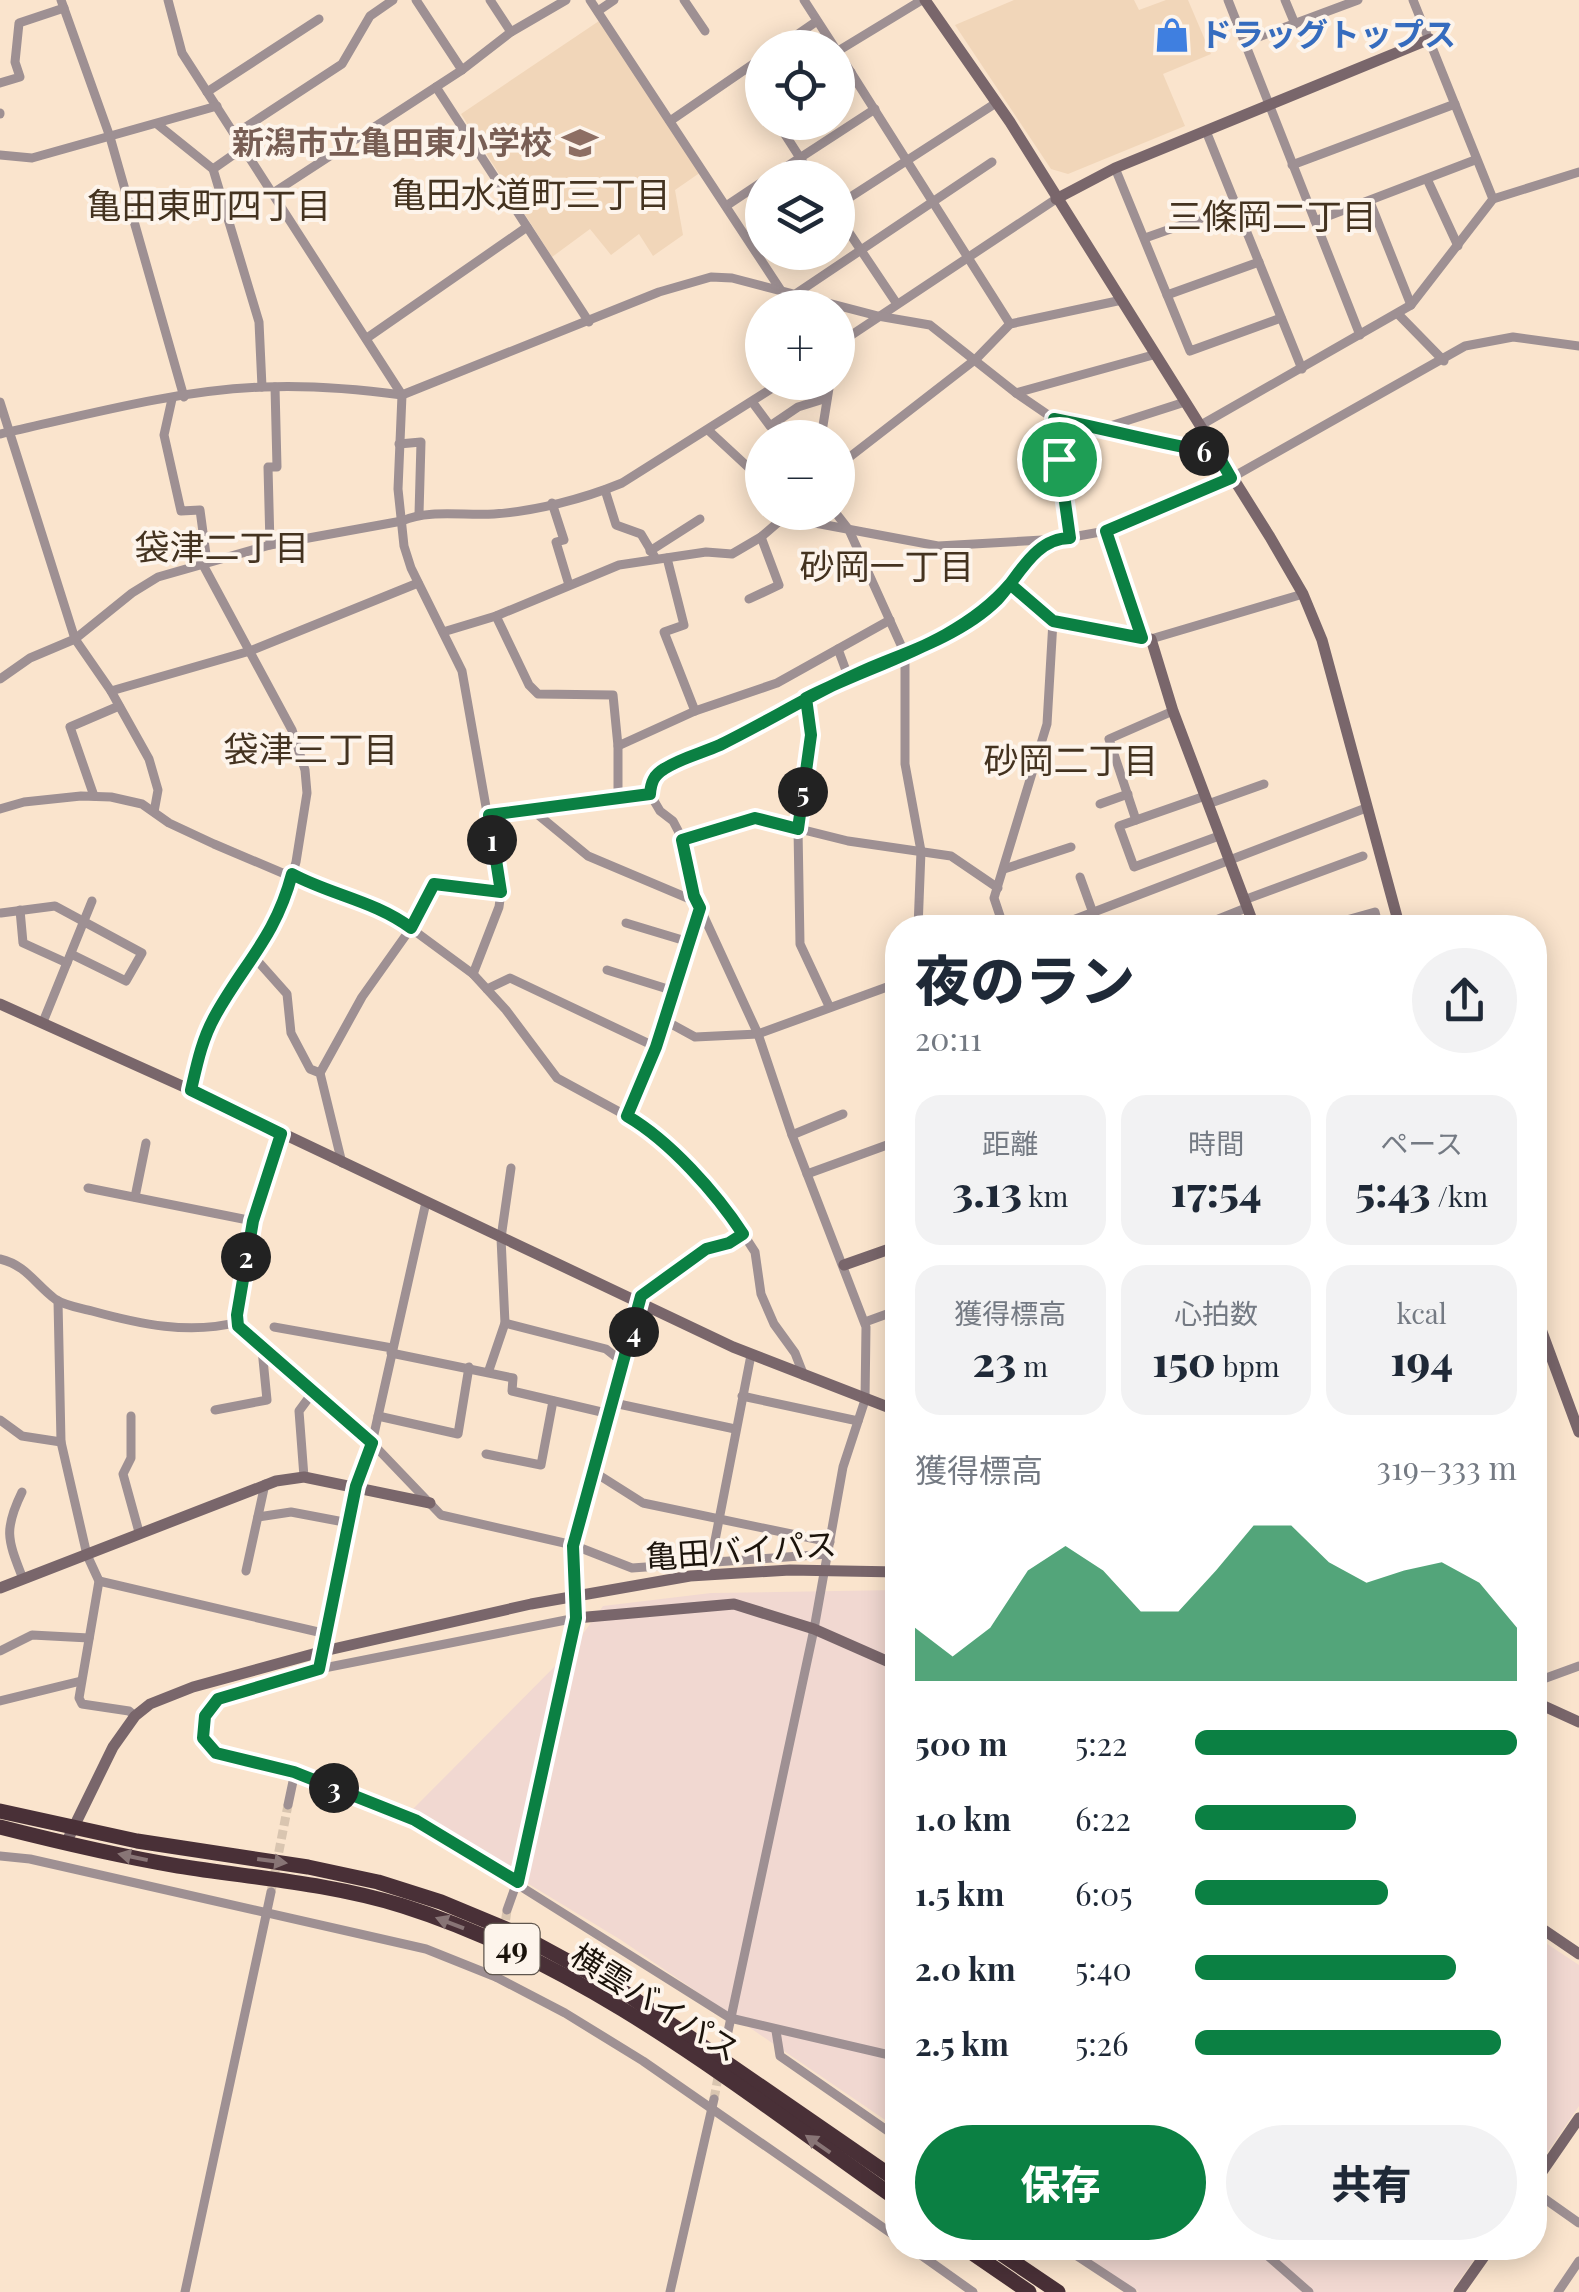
<!DOCTYPE html>
<html lang="ja">
<head>
<meta charset="utf-8">
<style>
  :root { --surface:#fff; --page:#f2f2f3; --text:#1f2937; --muted:#747a83; --accent:#0b8043 }
  body { margin:0; font-family:"Playfair Display","Noto Sans JP",serif; background:var(--page); color:var(--text); height:100vh; display:flex; flex-direction:column; font-size:38px; white-space:nowrap }
  * { box-sizing:border-box; margin:0 }
  p { font-size:32px; color:var(--muted) }
  .icon { flex:none; width:55px; height:55px; fill:none; stroke:currentColor; stroke-width:2; stroke-linecap:round; stroke-linejoin:round }
  .map { position:relative; flex:1; overflow:hidden }
  .panel { position:absolute; left:885px; top:915px; width:662px; height:1345px; display:flex; flex-direction:column; background:var(--surface); border-radius:40px; box-shadow:0 5px 25px #0003 }
  .panel>* { flex:none }
  .tools { position:absolute; left:745px; top:30px; display:grid; gap:20px }
  .tools a { display:grid; place-items:center; width:110px; height:110px; border-radius:50%; background:var(--surface); box-shadow:0 5px 25px #0003; font-size:50px }
  .pin { position:absolute; display:grid; place-items:center; width:85px; height:85px; color:#fff; margin:-42px; border:5px solid #fff; border-radius:50%; box-shadow:0 2px 10px #0007 }
  .km { position:absolute; width:50px; height:50px; margin:-25px; border-radius:50%; background:#222; color:#fff; font-size:28px; line-height:50px; text-align:center }
  .round { display:grid; place-items:center; flex:none; width:105px; height:105px; border-radius:52px; background:var(--page) }
  .overview { display:flex; align-items:center; justify-content:space-between; height:170px; padding:0 30px }
  h1 { font-size:55px; font-weight:800; line-height:75px }
  .figures { display:grid; grid-template-columns:repeat(3,1fr); gap:15px; height:170px; padding:10px 30px }
  .figures div { display:grid; align-content:center; border-radius:25px; background:var(--page); text-align:center }
  .figures b { font-size:42px; font-weight:800 }
  .figures small { font-size:28px; font-weight:400 }
  .figures p { font-size:28px }
  .chart { height:280px; padding:20px 30px }
  .chart p { display:flex; justify-content:space-between }
  .chart svg { width:100%; height:180px; margin-top:10px; fill:var(--accent); opacity:.7 }
  .action { display:flex; gap:20px; margin-top:auto; padding:20px 30px }
  .action a { flex:1; height:115px; border-radius:60px; background:var(--accent); color:#fff; font-size:40px; font-weight:800; line-height:115px; text-align:center }
  .action a+a { background:var(--page); color:var(--text) }
  ul { padding:0 30px; list-style:none; font-size:32px }
  li { display:grid; grid-template-columns:160px 120px 1fr; align-items:center; height:75px }
  li i { height:25px; border-radius:12px; background:var(--accent) }
  .map>svg:first-child { display:block }
</style>
</head>
<body>
<div class="map">
<svg width="1579" height="2292" viewBox="0 0 1579 2292">
  <rect width="100%" height="100%" fill="#fae4cd"/>
  <!-- built -->
  <g fill="#f1d6b9">
    <polygon points="1014,0 1134,0 1139,10 1166,0 1188,0 1211,54 1163,74 1185,126 1068,174 1051,169 955,25"/>
    <polygon points="599,21 701,172 675,190 683,235 653,256 639,234 611,255 590,229 552,257 461,114"/>
  </g>
  <!-- industrial -->
  <g fill="#f1d8d1">
    <polygon points="897,1590 897,2128 621,1940 410,1812 572,1649 603,1606 711,1593"/>
    <polygon points="1535,1936 1579,1965 1579,2106 1535,2170"/>
    <polygon points="1073,2248 1482,2248 1451,2292 1139,2292"/>
  </g>
  <g fill="none" stroke-linecap="round" stroke-linejoin="round">
    <!-- street-tunnel -->
    <g stroke="#d9c5b0" stroke-width="9" stroke-dasharray="9 4.5" stroke-linecap="butt">
      <polyline points="271,1892 288,1805"/>
      <polyline points="500,1960 507,1910"/>
      <polyline points="714,2099 719,2072"/>
    </g>
    <!-- street -->
    <g stroke="#9e9093" stroke-width="9">
      <polyline points="61,0 110,137 184,397"/>
      <polyline points="168,0 182,53 402,395 398,489 404,546 411,568 462,671 501,892 499,907 473,974"/>
      <polyline points="416,0 462,70"/>
      <polyline points="490,0 511,32"/>
      <polyline points="590,0 780,289"/>
      <polyline points="684,0 705,31"/>
      <polyline points="804,0 835,48"/>
      <polyline points="1228,0 1360,335"/>
      <polyline points="1285,0 1295,24"/>
      <polyline points="1413,0 1493,199"/>
      <polyline points="598,11 614,0"/>
      <polyline points="1245,42 1358,0"/>
      <polyline points="778,48 817,21"/>
      <polyline points="838,51 922,0"/>
      <polyline points="838,52 1010,324"/>
      <polyline points="838,81 851,72"/>
      <polyline points="0,83 20,77 15,62 19,23 64,8"/>
      <polyline points="436,87 589,322"/>
      <polyline points="207,92 319,19"/>
      <polyline points="0,113 0,114"/>
      <polyline points="670,121 762,58"/>
      <polyline points="777,122 813,178"/>
      <polyline points="157,124 213,169"/>
      <polyline points="1206,131 1302,369"/>
      <polyline points="235,134 342,64 370,16 393,0"/>
      <polyline points="243,148 213,169 259,322 262,387"/>
      <polyline points="0,155 32,158 217,106"/>
      <polyline points="1292,165 1455,104"/>
      <polyline points="1115,168 1190,351 1281,318"/>
      <polyline points="769,178 875,109"/>
      <polyline points="1427,179 1458,246"/>
      <polyline points="273,193 462,70 511,32 566,0"/>
      <polyline points="1370,202 1411,305"/>
      <polyline points="838,205 996,103"/>
      <polyline points="726,206 762,182"/>
      <polyline points="838,216 897,304"/>
      <polyline points="1315,221 1475,160"/>
      <polyline points="1145,238 1236,206"/>
      <polyline points="1167,295 1259,262"/>
      <polyline points="807,308 797,293 992,162"/>
      <polyline points="1398,314 1444,361"/>
      <polyline points="367,338 527,227"/>
      <polyline points="838,344 1056,199"/>
      <polyline points="1016,393 1153,355"/>
      <polyline points="172,399 164,435 181,511 200,510 207,562"/>
      <polyline points="0,402 75,639 111,691 149,759 158,790 154,812"/>
      <polyline points="753,403 770,426 798,407 827,398"/>
      <polyline points="1054,419 1105,428 1153,443 1215,451"/>
      <polyline points="1201,425 1411,305 1493,199 1579,172"/>
      <polyline points="1107,427 1185,402"/>
      <polyline points="708,430 762,480"/>
      <path d="M0,434C86,415 176,390 264,387C310,385 357,389 402,395L659,292L711,277L732,278L878,316L930,325L1016,393L1054,419L1069,539"/>
      <polyline points="821,438 830,382"/>
      <polyline points="399,444 421,442 419,514"/>
      <polyline points="838,466 976,359 1010,324 1122,300"/>
      <polyline points="605,490 616,525 641,534 656,559"/>
      <polyline points="552,503 564,540 556,542 569,585"/>
      <polyline points="798,512 815,523 938,546 1060,539"/>
      <polyline points="835,512 849,530 905,654 905,764 921,851 918,928"/>
      <polyline points="1106,531 1142,638"/>
      <polyline points="270,545 268,467 277,467 275,387"/>
      <polyline points="650,551 700,519"/>
      <polyline points="667,558 684,625 664,632 695,711"/>
      <polyline points="1010,584 1053,621 1106,633 1151,639 1303,594"/>
      <polyline points="749,599 779,585 761,537"/>
      <polyline points="496,616 529,685 538,694 613,695 618,746 618,798"/>
      <polyline points="443,632 496,616 619,565 706,552 732,554 761,537 790,512"/>
      <polyline points="838,649 848,676"/>
      <path d="M0,679L30,658L75,639L132,593L158,577L270,545L402,521C429,509 464,516 494,514C536,511 583,499 622,483L782,382"/>
      <polyline points="111,691 250,651 418,583"/>
      <polyline points="806,698 811,735 798,829 800,944 829,1006"/>
      <polyline points="618,746 695,711 777,683 890,620"/>
      <polyline points="94,796 70,727 119,706"/>
      <polyline points="1205,796 1119,826 1134,867 1219,836"/>
      <polyline points="1100,804 1128,794"/>
      <polyline points="1208,804 1264,784"/>
      <polyline points="0,809 24,802 81,796 111,797 142,804 169,823 214,844 313,886 365,901 397,918 473,974 506,1010 557,1078 638,1122 667,1145 729,1212 755,1252 761,1294 774,1324 795,1353 804,1376"/>
      <polyline points="531,809 588,856 697,902"/>
      <polyline points="489,815 650,794"/>
      <polyline points="1136,820 1109,739 1173,711"/>
      <polyline points="683,840 755,818 848,841 951,856 998,888"/>
      <polyline points="1004,869 1071,847"/>
      <polyline points="1080,877 1093,913"/>
      <polyline points="1244,900 1363,856"/>
      <polyline points="20,910 23,943 67,963"/>
      <polyline points="1,913 55,906 142,953 126,981 71,954"/>
      <polyline points="626,923 689,942"/>
      <polyline points="1004,928 994,898 1047,724 1053,621"/>
      <polyline points="1052,928 1366,808"/>
      <polyline points="1196,928 1246,908"/>
      <polyline points="1318,928 1375,912 1379,928"/>
      <polyline points="255,958 287,994 291,1033 310,1069 320,1073 342,1163"/>
      <polyline points="607,970 674,991"/>
      <polyline points="487,989 510,978 656,1047"/>
      <polyline points="664,1020 695,1037 758,1034 898,983"/>
      <polyline points="43,1022 92,901"/>
      <polyline points="320,1073 362,997 411,928 433,885 501,892"/>
      <polyline points="191,1090 201,1046 215,1016 270,935 287,892 296,862 307,793 305,770 292,730 202,563"/>
      <polyline points="627,1115 656,1047 700,908"/>
      <polyline points="281,1133 253,1221 237,1315 239,1326 372,1443 441,1515 573,1545 632,1568 828,1554"/>
      <polyline points="792,1135 843,1114"/>
      <polyline points="807,1174 898,1141"/>
      <polyline points="88,1188 253,1221"/>
      <polyline points="135,1197 146,1143"/>
      <path d="M0,1259C26,1265 35,1284 55,1299C65,1306 81,1308 92,1311C139,1324 190,1335 238,1322"/>
      <polyline points="58,1301 61,1442 87,1555 99,1581 79,1698 82,1704 129,1711 135,1716"/>
      <polyline points="865,1322 898,1310"/>
      <polyline points="505,1323 606,1349 625,1364"/>
      <polyline points="274,1327 392,1348"/>
      <polyline points="391,1353 513,1378 512,1391 610,1414"/>
      <polyline points="489,1370 505,1323 501,1238 511,1168"/>
      <polyline points="742,1396 858,1421"/>
      <polyline points="614,1403 735,1429"/>
      <polyline points="215,1410 267,1400 262,1349"/>
      <polyline points="131,1416 131,1458 123,1474 139,1532"/>
      <polyline points="378,1416 458,1434 469,1367"/>
      <polyline points="0,1420 22,1436 61,1442"/>
      <polyline points="486,1454 541,1465 553,1401"/>
      <polyline points="594,1472 643,1503 830,1542"/>
      <polyline points="304,1477 299,1411 313,1392"/>
      <path d="M22,1492C3,1531 8,1540 23,1579"/>
      <polyline points="258,1517 291,1512 349,1523"/>
      <polyline points="711,1561 751,1355"/>
      <polyline points="246,1571 265,1484"/>
      <polyline points="99,1581 327,1634"/>
      <polyline points="577,1597 573,1545 641,1297 706,1249 729,1243 743,1234"/>
      <polyline points="0,1651 32,1635 89,1638"/>
      <polyline points="319,1669 356,1486 372,1443 426,1202"/>
      <polyline points="1535,1682 1579,1666"/>
      <polyline points="0,1701 81,1681"/>
      <polyline points="288,1805 295,1772"/>
      <polyline points="0,1856 30,1859 426,1949 496,1977 565,2013 643,2061 898,2238"/>
      <polyline points="507,1910 517,1882 576,1618 319,1669 218,1699 205,1715 203,1739 216,1753 295,1772 415,1820 730,2018 898,2057"/>
      <polyline points="496,1977 500,1960"/>
      <polyline points="776,2031 780,2056 898,2138"/>
      <polyline points="723,2055 814,1629 843,1467 865,1400 866,1327 792,1135 758,1034 694,895 683,840 673,821 660,811 650,794 654,777 665,768 721,744 848,676 905,654 969,621 995,602 1027,559 1061,539 1106,531 1231,478 1465,346 1513,337 1579,346"/>
      <polyline points="1535,2192 1579,2223"/>
      <polyline points="911,2248 973,2292"/>
      <polyline points="1065,2248 1132,2292"/>
      <polyline points="1259,2248 1309,2292"/>
      <polyline points="185,2292 271,1892"/>
      <polyline points="670,2292 714,2099"/>
      <polyline points="1558,2292 1579,2261"/>
    </g>
    <!-- secondary -->
    <g stroke="#79666b" stroke-width="11">
      <polyline points="925,0 1010,122 1270,537 1303,594 1322,640 1400,928"/>
      <polyline points="1056,199 1115,168 1430,39"/>
      <polyline points="1151,639 1173,711 1255,928"/>
      <polyline points="0,1004 191,1090 733,1347 898,1411"/>
      <polyline points="844,1265 898,1246"/>
      <polyline points="1535,1313 1579,1432"/>
      <polyline points="0,1588 276,1481 304,1477 430,1503"/>
      <polyline points="577,1597 576,1618 734,1604 814,1629 898,1666"/>
      <polyline points="1535,1702 1579,1722"/>
      <polyline points="66,1843 113,1747 135,1716 150,1704 193,1687 324,1651 531,1604 690,1576 790,1570 898,1572"/>
      <polyline points="1535,1924 1579,1954"/>
      <polyline points="1535,2182 1579,2118"/>
      <polyline points="1459,2292 1490,2248"/>
    </g>
    <!-- highway -->
    <g stroke="#493037" stroke-width="15">
      <polyline points="0,1811 137,1841 308,1867 378,1882 441,1902 518,1934 621,1990 898,2181"/>
      <path d="M0,1827C59,1842 119,1856 178,1866C254,1878 329,1883 403,1906C587,1964 742,2090 898,2200"/>
      <polyline points="965,2248 1029,2292"/>
      <polyline points="993,2248 1058,2292"/>
    </g>
  </g>
  <!-- one-way arrows -->
  <defs><path id="oneway-solid" d="M-6-.8H1V-3.2L6.5 0L1 3.2V.8H-6Z" transform="scale(2.5)"/></defs>
  <g fill="#887576">
    <use href="#oneway-solid" transform="translate(133 1857) rotate(-168)"/>
    <use href="#oneway-solid" transform="translate(272 1861) rotate(8)"/>
    <use href="#oneway-solid" transform="translate(450 1923) rotate(-159)"/>
    <use href="#oneway-solid" transform="translate(818 2144) rotate(-145)"/>
  </g>
  <g fill="none" stroke-linecap="round" stroke-linejoin="round">
    <defs>
      <path id="route" d="M1059,459L1070,538C1034,538 1018,578 997,600C968,629 921,648 884,662C826,685 775,718 720,745C702,753 681,758 664,769C654,775 651,782 650,794L489,815L501,892L434,884L411,928C375,901 331,895 292,874C275,938 244,963 215,1016C202,1039 197,1064 191,1090L281,1134L253,1221L237,1315L238,1326L372,1443L356,1486L319,1669L218,1699L205,1716L203,1738L216,1753L294,1772L415,1820L518,1882L576,1618L573,1546L641,1296L706,1249L729,1243L743,1234C716,1193 670,1141 627,1116L656,1047L700,908L694,896L682,840L755,818L798,829L811,735L806,698C874,663 959,644 1010,584L1053,621L1142,638L1106,531L1231,478L1215,450L1210,452C1157,443 1107,429 1054,419L1059,459"/>
    </defs>
    <!-- route casing -->
    <use href="#route" stroke="#fff" stroke-width="20"/>
    <!-- route -->
    <use href="#route" stroke="#0b8043" stroke-width="12"/>
  </g>
  <!-- icons -->
  <defs>
    <symbol id="shop-bare" viewBox="-9 -9 18 18"><path d="M-5-2.5h2.3a2.7 3.5 0 0 1 5.4 0H5L5.5 6h-11ZM-1.5-2.5h3a1.5 2.3 0 0 0-3 0Z" fill="#3f7fe0" stroke="#fdf4eb" stroke-width="2.5" paint-order="stroke"/></symbol>
    <symbol id="school-bare" viewBox="-9 -9 18 18"><path d="M0-5L7-2L0 1L-7-2ZM-4 1L0 2.5L4 1V4Q0 6-4 4Z" fill="#8d6e63" stroke="#fdf4eb" stroke-width="2.5" paint-order="stroke"/></symbol>
  </defs>
  <g fill-rule="evenodd">
    <use href="#shop-bare" x="1147" y="10" width="50" height="50"/>
    <use href="#school-bare" x="555" y="118" width="50" height="50"/>
  </g>
  <g text-anchor="middle" stroke-width="8" stroke-linejoin="round" paint-order="stroke">
    <!-- shield labels -->
    <rect fill="#fdf4eb" stroke="#5f564e" stroke-width="2.5" x="484.5" y="1924" width="55" height="50" rx="8"/>
    <g font-size="30" font-weight="bold" fill="#1b130b">
      <text x="512" y="1959">49</text>
    </g>
    <!-- shop labels -->
    <g font-size="32" font-weight="bold" fill="#366cbe" stroke="#fdf4eb" text-anchor="start">
      <text x="1200" y="46">ドラッグトップス</text>
    </g>
    <!-- education labels -->
    <g font-size="32" font-weight="bold" fill="#785e54" stroke="#fdf4eb" text-anchor="end">
      <text x="552" y="154">新潟市立亀田東小学校</text>
    </g>
    <!-- street labels -->
    <g font-size="32" fill="#1b130b" stroke="#fdf4eb">
      <text transform="translate(741 1551) rotate(-4)" y="11">亀田バイパス</text>
      <text transform="translate(655 2003) rotate(32)" y="11">横雲バイパス</text>
    </g>
    <!-- neighbourhood labels -->
    <g font-size="35" fill="#443320" stroke="#fdf4eb">
      <text x="531" y="207">亀田水道町三丁目</text>
      <text x="209" y="218">亀田東町四丁目</text>
      <text x="1272" y="229">三條岡二丁目</text>
      <text x="222" y="560">袋津二丁目</text>
      <text x="887" y="579">砂岡一丁目</text>
      <text x="311" y="762">袋津三丁目</text>
      <text x="1071" y="773">砂岡二丁目</text>
    </g>
  </g>
</svg>
<div class="tools">
<a><svg class="icon" aria-label="locate" viewBox="0 0 24 24"><circle cx="12" cy="12" r="6"/><path d="M12 2v4M12 18v4M2 12h4M18 12h4"/></svg></a>
<a><svg class="icon" aria-label="layers" viewBox="0 0 24 24"><path d="M12 4l9 5-9 5-9-5zM3 14l9 5 9-5"/></svg></a>
<a>+</a>
<a>−</a>
</div>
<div class="pin" style="left:1059px;top:459px;background:#1e9e55"><svg class="icon" aria-label="arrive" viewBox="0 0 24 24"><path d="M6 21V4h12l-3 4 3 4H6"/></svg></div>
<b class="km" style="left:492px;top:840px">1</b>
<b class="km" style="left:246px;top:1257px">2</b>
<b class="km" style="left:334px;top:1788px">3</b>
<b class="km" style="left:634px;top:1332px">4</b>
<b class="km" style="left:803px;top:792px">5</b>
<b class="km" style="left:1204px;top:451px">6</b>
<section class="panel">
<div class="overview"><div><h1>夜のラン</h1><p>20:11</p></div><a class="round"><svg class="icon" aria-label="share" viewBox="0 0 24 24"><path d="M12 15V3M7 8l5-5 5 5M5 13v7h14v-7"/></svg></a></div>
<div class="figures">
<div><p>距離</p><b>3.13<small> km</small></b></div>
<div><p>時間</p><b>17:54</b></div>
<div><p>ペース</p><b>5:43<small> /km</small></b></div>
</div>
<div class="figures">
<div><p>獲得標高</p><b>23<small> m</small></b></div>
<div><p>心拍数</p><b>150<small> bpm</small></b></div>
<div><p>kcal</p><b>194</b></div>
</div>
<div class="chart"><p><span>獲得標高</span>319–333 m</p>
<svg viewBox="0 0 160 44" preserveAspectRatio="none"><path d="M0 44V31L10 38L20 31L30 17L40 11L50 17L60 27L70 27L80 17L90 6L100 6L110 15L120 20L130 17L140 15L150 20L160 31V44z"/></svg>
</div>
<ul>
<li><b>500 m</b>5:22<i style="width:100%"></i></li>
<li><b>1.0 km</b>6:22<i style="width:50%"></i></li>
<li><b>1.5 km</b>6:05<i style="width:60%"></i></li>
<li><b>2.0 km</b>5:40<i style="width:81%"></i></li>
<li><b>2.5 km</b>5:26<i style="width:95%"></i></li>
</ul>
<div class="action"><a>保存</a><a>共有</a></div>
</section>
</div>
</body>
</html>
